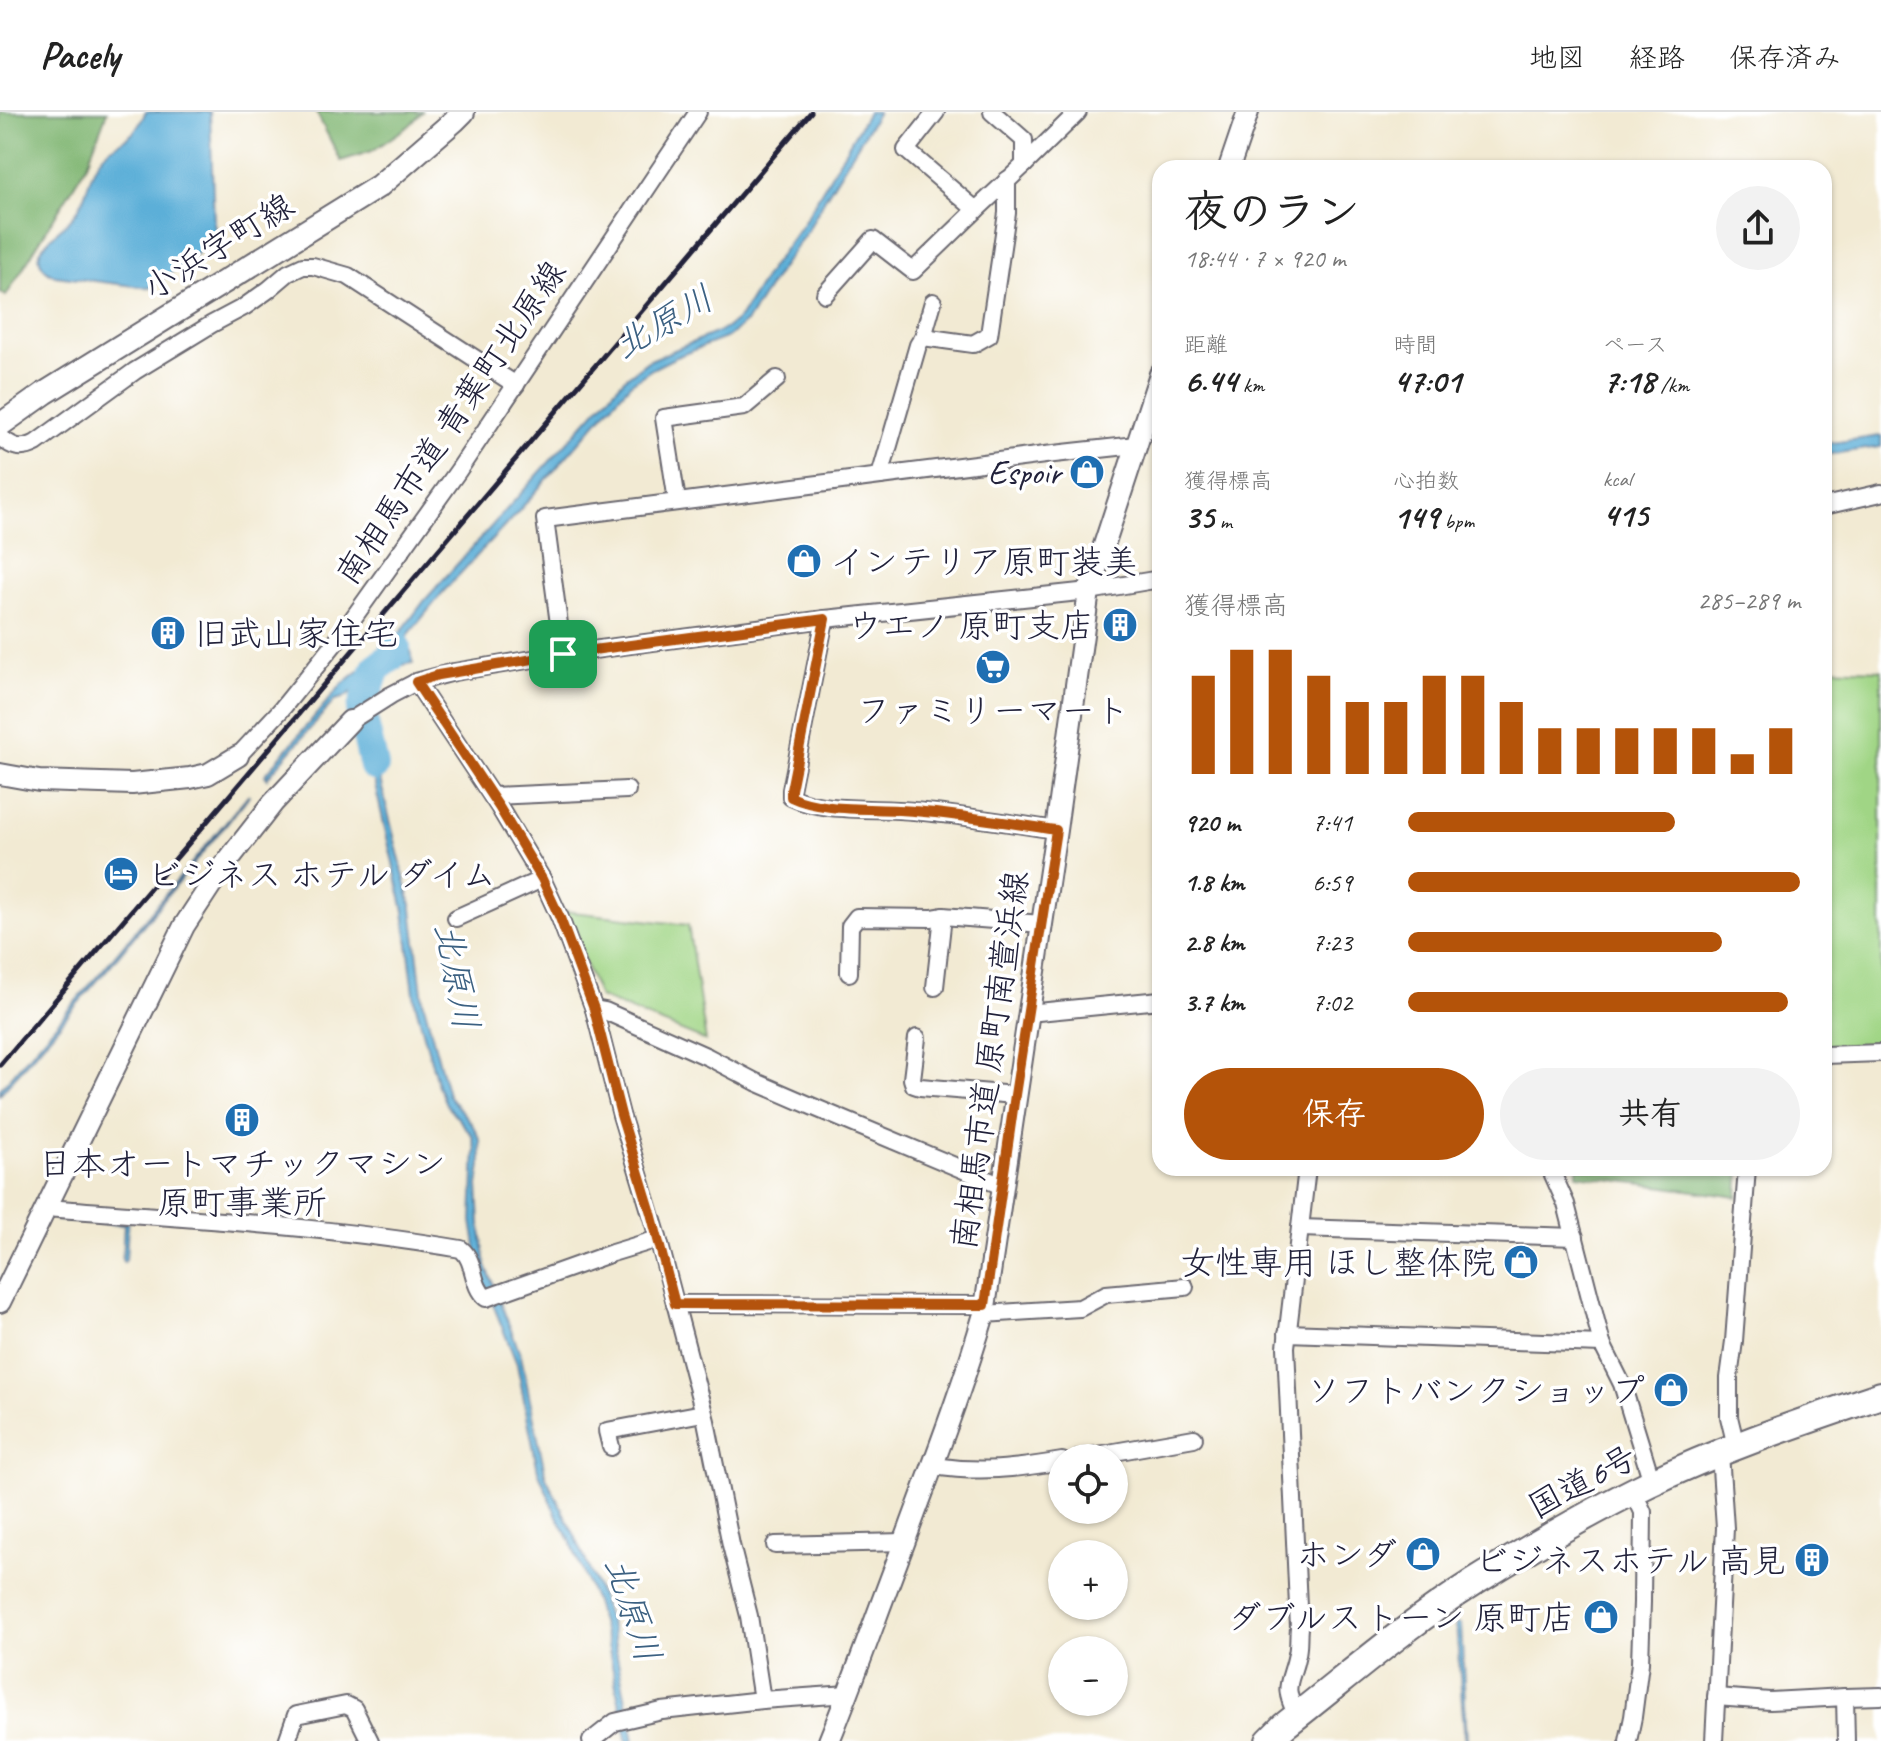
<!DOCTYPE html>
<html lang="ja">
<head>
<meta charset="utf-8">
<style>
  :root { --surface:#fff; --page:#f2f2f2; --text:#222; --muted:#767676; --line:#e0e0e0; --accent:#b45309 }
  body { margin:0; font-family:Caveat,"Klee One",sans-serif; background:var(--page); color:var(--text); height:100vh; display:flex; flex-direction:column; font-size:30px; white-space:nowrap }
  * { box-sizing:border-box; margin:0 }
  p { font-size:26px; color:var(--muted) }
  .icon { flex:none; width:44px; height:44px; fill:none; stroke:currentColor; stroke-width:2; stroke-linecap:round; stroke-linejoin:round }
  .map { position:relative; flex:1; overflow:hidden }
  .side { position:absolute; left:1152px; top:48px; width:680px; height:1016px; display:flex; flex-direction:column; background:var(--surface); border-radius:24px; box-shadow:0 2px 6px #0004 }
  .side>* { flex:none }
  .buttons { position:absolute; left:1048px; top:1332px; display:grid; gap:16px }
  .buttons a { display:grid; place-items:center; width:80px; height:80px; border-radius:50%; background:var(--surface); box-shadow:0 2px 6px #0004; font-size:40px }
  .pin { position:absolute; display:grid; place-items:center; width:68px; height:68px; color:#fff; margin:-34px; border-radius:16px; box-shadow:0 4px 12px #0006 }
  .round { display:grid; place-items:center; flex:none; width:84px; height:84px; border-radius:42px; background:var(--page) }
  .summary { display:flex; align-items:center; justify-content:space-between; height:136px; padding:0 32px }
  h1 { font-size:44px; font-weight:600; line-height:60px }
  .figures { display:grid; grid-template-columns:repeat(3,1fr); gap:12px; height:136px; padding:8px 32px }
  .figures div { display:grid; align-content:center }
  .figures b { font-size:34px; font-weight:600 }
  .figures small { font-size:22px; font-weight:400 }
  .figures p { font-size:22px }
  .chart { height:224px; padding:16px 32px }
  .chart p { display:flex; justify-content:space-between }
  .chart svg { width:100%; height:144px; margin-top:8px; stroke:var(--accent); stroke-width:6 }
  .cta { display:flex; gap:16px; margin-top:auto; padding:16px 32px }
  .cta a { flex:1; height:92px; border-radius:48px; background:var(--accent); color:#fff; font-size:32px; font-weight:600; line-height:92px; text-align:center }
  .cta a+a { background:var(--page); color:var(--text) }
  ul { padding:0 32px; list-style:none; font-size:26px }
  li { display:grid; grid-template-columns:128px 96px 1fr; align-items:center; height:60px }
  li i { height:20px; border-radius:10px; background:var(--accent) }
  header { display:flex; align-items:center; gap:48px; box-sizing:border-box; height:112px; padding:0 40px; background:var(--surface); border-bottom:2px solid var(--line) }
  header strong { font-size:38px }
  nav { display:flex; gap:44px; margin-inline-start:auto; font-size:28px }
  .map>svg:first-child { display:block }
</style>
</head>
<body>
<header>
<strong>Pacely</strong>
<nav><a>地図</a><a>経路</a><a>保存済み</a></nav>
</header>
<div class="map">
<svg width="1881" height="1629" viewBox="0 0 1881 1629">
  <rect width="100%" height="100%" fill="#fff"/>
  <filter id="ink" filterUnits="userSpaceOnUse"><feTurbulence type="fractalNoise" baseFrequency=".0125" numOctaves="2"/><feDisplacementMap in="SourceGraphic" scale="16" xChannelSelector="R" yChannelSelector="G"/><feConvolveMatrix kernelMatrix="1 2 1 2 8 2 1 2 1" color-interpolation-filters="sRGB"/></filter>
  <filter id="wash" filterUnits="userSpaceOnUse"><feTurbulence type="fractalNoise" baseFrequency=".006" numOctaves="4" result="noise"/><feDisplacementMap in="SourceGraphic" scale="32" xChannelSelector="R" yChannelSelector="G"/><feGaussianBlur stdDeviation="1.8" result="paint"/><feColorMatrix in="noise" values="0 0 0 0 0 0 0 0 0 0 0 0 0 0 0 0 0 1.4 0 .05"/><feComposite in="paint" operator="in"/></filter>
  <g filter="url(#wash)">
    <rect width="100%" height="100%" fill="#f2ead3"/>
    <!-- green -->
    <g fill="#a0d585" stroke="#617c60" stroke-width="2">
      <polygon points="1824,556 1881,558 1881,937 1824,937"/>
      <polygon points="563,799 688,813 706,929 599,885"/>
    </g>
    <!-- forest -->
    <g fill="#80b672" stroke="#516c56" stroke-width="2">
      <polygon points="0,0 107,0 87,52 6,184 0,181"/>
      <polygon points="316,0 422,0 410,13 372,39 341,49"/>
      <polygon points="1577,1056 1740,1056 1738,1085 1577,1063"/>
    </g>
    <!-- water -->
    <g fill="#5cafd8" stroke="#3f688a" stroke-width="2">
      <path d="M146,0H210L214,111L218,126L150,176L55,164C14,141 65,120 77,99C87,84 88,64 99,48C107,35 122,31 133,21C138,16 142,7 146,0Z"/>
      <polygon points="868,0 878,0 824,88 808,118 783,153 747,209 728,225 676,245 652,257 630,272 518,400 443,480 404,528 411,539 413,551 387,556 343,586 335,588 267,666 265,663 341,573 383,540 400,521 425,488 624,267 648,249 725,217 740,205 769,158 803,111"/>
      <polygon points="1881,324 1881,335 1824,343 1824,332"/>
      <polygon points="369,610 377,656 412,797 423,889 448,983 472,1012 480,1028 481,1053 478,1073 480,1112 486,1153 521,1244 546,1365 576,1426 601,1485 612,1519 634,1629 627,1629 609,1538 595,1490 570,1428 556,1402 538,1359 517,1252 480,1160 472,1109 475,1037 472,1023 446,992 438,974 415,890 404,799 367,638 357,619"/>
      <polygon points="248,683 249,684 109,855 0,982 0,977 107,853"/>
      <polygon points="56,1105 128,1111 126,1148 124,1150 122,1148 124,1113 56,1108"/>
      <polygon points="1456,1512 1461,1512 1467,1629 1465,1629"/>
    </g>
    <g fill="none" stroke-linecap="round" stroke-linejoin="round">
      <!-- river -->
      <polyline stroke="#5cafd8" stroke-width="30" points="374,654 361,599 376,556 390,546 396,535"/>
    </g>
  </g>
  <g filter="url(#ink)">
    <g fill="none" stroke-linecap="round" stroke-linejoin="round">
      <defs>
        <g id="minor">
          <polyline points="936,0 906,38 976,98 1024,53 1024,28 992,0"/>
          <polyline points="1024,53 1078,0"/>
          <polyline points="825,182 873,128 913,159 976,98"/>
          <polyline points="923,225 933,190"/>
          <path d="M0,325C12,335 21,339 36,331L135,259L212,212L244,195L268,178L288,161L303,154H313L348,164L516,273"/>
          <polyline points="880,364 918,233 923,225 973,232 989,223 1007,101 1007,68"/>
          <polyline points="677,389 664,306 744,295 777,267"/>
          <polyline points="1824,394 1881,381"/>
          <path d="M825,507L791,678V685C824,701 877,695 914,699C961,703 1009,711 1056,718"/>
          <polyline points="563,542 545,407 1045,343 1136,333"/>
          <polyline points="416,570 499,695 542,767 560,806 594,897 621,1003 657,1122 706,1309 731,1433 749,1504 762,1588"/>
          <polyline points="350,609 391,583 416,570 454,560 563,542 825,507 1089,479 1160,467"/>
          <polyline points="238,644 280,599 339,526 458,359 698,0"/>
          <polyline points="492,684 627,678"/>
          <polyline points="456,806 542,767"/>
          <polyline points="849,861 850,814 857,805 932,806 943,804 1042,812"/>
          <polyline points="935,875 943,804"/>
          <polyline points="594,897 605,899 708,945 756,970 816,996 1002,1074"/>
          <polyline points="1028,901 1160,888"/>
          <polyline points="917,926 912,967 914,973 920,975 1015,983"/>
          <polyline points="1824,943 1881,941"/>
          <polyline points="1550,1056 1566,1092 1602,1232 1622,1272 1652,1370"/>
          <path d="M46,1096C185,1106 324,1114 461,1137C476,1149 471,1174 486,1186L612,1141L658,1127"/>
          <polyline points="1300,1116 1575,1125"/>
          <polyline points="675,1192 985,1193"/>
          <polyline points="984,1202 1080,1196 1106,1182 1185,1175"/>
          <polyline points="1287,1221 1602,1232"/>
          <polyline points="1736,1334 1729,1305 1729,1266 1734,1229 1747,1056"/>
          <polyline points="611,1335 607,1319 703,1301"/>
          <polyline points="1080,1346 1194,1326"/>
          <path d="M933,1354C980,1361 1015,1357 1062,1349"/>
          <polyline points="775,1433 904,1430"/>
          <polyline points="1716,1585 1770,1589 1845,1585 1846,1629"/>
          <polyline points="1845,1585 1881,1584"/>
          <path d="M1297,1604C1281,1571 1291,1573 1297,1542C1299,1534 1298,1524 1299,1516L1286,1235L1307,1056"/>
          <polyline points="287,1629 296,1603 346,1593 354,1597 370,1629"/>
          <polyline points="591,1629 615,1610 662,1599 762,1588 848,1582"/>
          <polyline points="1628,1629 1633,1605 1640,1551 1642,1490 1643,1400 1633,1379"/>
          <polyline points="1714,1629 1725,1416 1720,1341"/>
        </g>
        <g id="tertiary">
          <polyline points="1229,56 1248,0"/>
          <polyline points="0,662 39,669 132,672 190,666 208,662 238,644"/>
          <polyline points="0,1190 184,814 222,756 273,691 350,609"/>
          <path d="M829,1629C855,1565 878,1499 903,1434C931,1357 961,1281 984,1202L1056,718L1089,479L1160,262"/>
        </g>
        <polyline id="secondary" points="0,313 45,281 379,74 454,9 463,0"/>
        <path id="trunk" d="M1269,1629L1284,1614C1346,1566 1406,1513 1473,1471C1529,1436 1588,1401 1648,1372C1723,1336 1802,1310 1881,1283"/>
      </defs>
      <!-- minor casing -->
      <use href="#minor" stroke="#6b6870" stroke-width="20"/>
      <!-- tertiary casing -->
      <use href="#tertiary" stroke="#6b6870" stroke-width="24"/>
      <!-- secondary casing -->
      <use href="#secondary" stroke="#6b6870" stroke-width="26"/>
      <!-- trunk casing -->
      <use href="#trunk" stroke="#6b6870" stroke-width="30"/>
      <!-- minor -->
      <use href="#minor" stroke="#fff" stroke-width="16"/>
      <!-- tertiary -->
      <use href="#tertiary" stroke="#fff" stroke-width="20"/>
      <!-- secondary -->
      <use href="#secondary" stroke="#fff" stroke-width="22"/>
      <!-- trunk -->
      <use href="#trunk" stroke="#fff" stroke-width="26"/>
      <!-- rail -->
      <polyline stroke="#22223b" stroke-width="5" points="0,953 811,0"/>
    </g>
  </g>
  <g fill="none" stroke-linecap="round" stroke-linejoin="round" filter="url(#ink)">
    <defs>
      <path id="route" d="M825,507L791,678V685C824,701 878,695 914,699C962,703 1009,711 1056,718L1015,983L985,1193L675,1192L651,1101L621,1003L594,897L560,806L542,767L499,695L416,570L438,563L563,542Z"/>
    </defs>
    <!-- route casing -->
    <use href="#route" stroke="#fff" stroke-width="16"/>
    <!-- route -->
    <use href="#route" stroke="#b45309" stroke-width="10"/>
  </g>
  <!-- icons -->
  <defs>
    <symbol id="shop-disc" viewBox="-11 -11 22 22"><circle r="9.5" fill="#1f6fb2" stroke="#fff"/><path d="M-5-2.5h2.3a2.7 3.5 0 0 1 5.4 0H5L5.5 6h-11ZM-1.5-2.5h3a1.5 2.3 0 0 0-3 0Z" fill="#fff"/></symbol>
    <symbol id="building-disc" viewBox="-11 -11 22 22"><circle r="9.5" fill="#1f6fb2" stroke="#fff"/><path d="M-4-6H4V6H1V3H-1V6H-4ZM-2.5-4.3h1.7v1.8h-1.7ZM.8-4.3h1.7v1.8H.8ZM-2.5-1h1.7V.8h-1.7ZM.8-1h1.7V.8H.8Z" fill="#fff"/></symbol>
    <symbol id="supermarket-disc" viewBox="-11 -11 22 22"><circle r="9.5" fill="#1f6fb2" stroke="#fff"/><path d="M-6-5.5h2.5l.6 2H6L4.5 2H-2.5L-4.4-4H-6ZM-1.5 3.2a1.3 1.3 0 1 0 .1 0ZM3 3.2a1.3 1.3 0 1 0 .1 0Z" fill="#fff"/></symbol>
    <symbol id="hotel-disc" viewBox="-11 -11 22 22"><circle r="9.5" fill="#1f6fb2" stroke="#fff"/><path d="M-6-4.5h1.5V1H6V5H4.5V3h-9V5H-6ZM-4 0a1.8 1.8 0 1 1 3.6 0ZM.5 0V-2.5h3Q6-2.5 6 0Z" fill="#fff"/></symbol>
  </defs>
  <g fill-rule="evenodd">
    <use href="#shop-disc" x="1067" y="340" width="40" height="40"/>
    <use href="#shop-disc" x="784" y="429" width="40" height="40"/>
    <use href="#building-disc" x="1100" y="493" width="40" height="40"/>
    <use href="#building-disc" x="148" y="501" width="40" height="40"/>
    <use href="#supermarket-disc" x="973" y="535" width="40" height="40"/>
    <use href="#hotel-disc" x="101" y="742" width="40" height="40"/>
    <use href="#building-disc" x="222" y="988" width="40" height="40"/>
    <use href="#shop-disc" x="1501" y="1130" width="40" height="40"/>
    <use href="#shop-disc" x="1651" y="1258" width="40" height="40"/>
    <use href="#shop-disc" x="1403" y="1422" width="40" height="40"/>
    <use href="#building-disc" x="1792" y="1428" width="40" height="40"/>
    <use href="#shop-disc" x="1581" y="1485" width="40" height="40"/>
  </g>
  <g text-anchor="middle" stroke-width="7" stroke-linejoin="round" paint-order="stroke">
    <!-- street labels -->
    <g font-size="34" fill="#22223b" stroke="#fff">
      <text transform="translate(218 134) rotate(-32)" y="12">小浜字町線</text>
      <text transform="translate(450 310) rotate(-56)" y="12">南相馬市道 青葉町北原線</text>
      <text transform="translate(989 948) rotate(-82)" y="12">南相馬市道 原町南萱浜線</text>
      <text transform="translate(1582 1369) rotate(-28)" y="12">国道6号</text>
    </g>
    <!-- poi labels -->
    <g font-size="34" fill="#22223b" stroke="#fff" text-anchor="end">
      <text x="1061" y="372">Espoir</text>
      <text x="830" y="461" text-anchor="start">インテリア原町装美</text>
      <text x="1094" y="525">ウエノ 原町支店</text>
      <text x="194" y="533" text-anchor="start">旧武山家住宅</text>
      <text x="993" y="610" text-anchor="middle">ファミリーマート</text>
      <text x="147" y="774" text-anchor="start">ビジネス ホテル ダイム</text>
      <text x="242" y="1063" text-anchor="middle">日本オートマチックマシン<tspan x="242" dy="39">原町事業所</tspan></text>
      <text x="1495" y="1162">女性専用 ほし整体院</text>
      <text x="1645" y="1290">ソフトバンクショップ</text>
      <text x="1397" y="1454">ホンダ</text>
      <text x="1786" y="1460">ビジネスホテル 高見</text>
      <text x="1575" y="1517">ダブルストーン 原町店</text>
    </g>
    <!-- water labels -->
    <g font-size="36" font-style="italic" fill="#3c6182" stroke="#fff">
      <text transform="translate(663 209) rotate(-30)" y="13">北原川</text>
      <text transform="translate(458 864) rotate(79)" y="13">北原川</text>
      <text transform="translate(634 1497) rotate(72)" y="13">北原川</text>
    </g>
  </g>
</svg>
<div class="buttons">
<a><svg class="icon" aria-label="locate" viewBox="0 0 24 24"><circle cx="12" cy="12" r="6"/><path d="M12 2v4M12 18v4M2 12h4M18 12h4"/></svg></a>
<a>+</a>
<a>−</a>
</div>
<div class="pin" style="left:563px;top:542px;background:#1e9e55"><svg class="icon" aria-label="arrive" viewBox="0 0 24 24"><path d="M6 21V4h12l-3 4 3 4H6"/></svg></div>
<section class="side">
<div class="summary"><div><h1>夜のラン</h1><p>18:44 · 7 × 920 m</p></div><a class="round"><svg class="icon" aria-label="share" viewBox="0 0 24 24"><path d="M12 15V3M7 8l5-5 5 5M5 13v7h14v-7"/></svg></a></div>
<div class="figures">
<div><p>距離</p><b>6.44<small> km</small></b></div>
<div><p>時間</p><b>47:01</b></div>
<div><p>ペース</p><b>7:18<small> /km</small></b></div>
</div>
<div class="figures">
<div><p>獲得標高</p><b>35<small> m</small></b></div>
<div><p>心拍数</p><b>149<small> bpm</small></b></div>
<div><p>kcal</p><b>415</b></div>
</div>
<div class="chart"><p><span>獲得標高</span>285–289 m</p>
<svg viewBox="0 0 160 44" preserveAspectRatio="none"><path d="M5 44V14M15 44V6M25 44V6M35 44V14M45 44V22M55 44V22M65 44V14M75 44V14M85 44V22M95 44V30M105 44V30M115 44V30M125 44V30M135 44V30M145 44V38M155 44V30"/></svg>
</div>
<ul>
<li><b>920 m</b>7:41<i style="width:68%"></i></li>
<li><b>1.8 km</b>6:59<i style="width:100%"></i></li>
<li><b>2.8 km</b>7:23<i style="width:80%"></i></li>
<li><b>3.7 km</b>7:02<i style="width:97%"></i></li>
</ul>
<div class="cta"><a>保存</a><a>共有</a></div>
</section>
</div>
</body>
</html>
